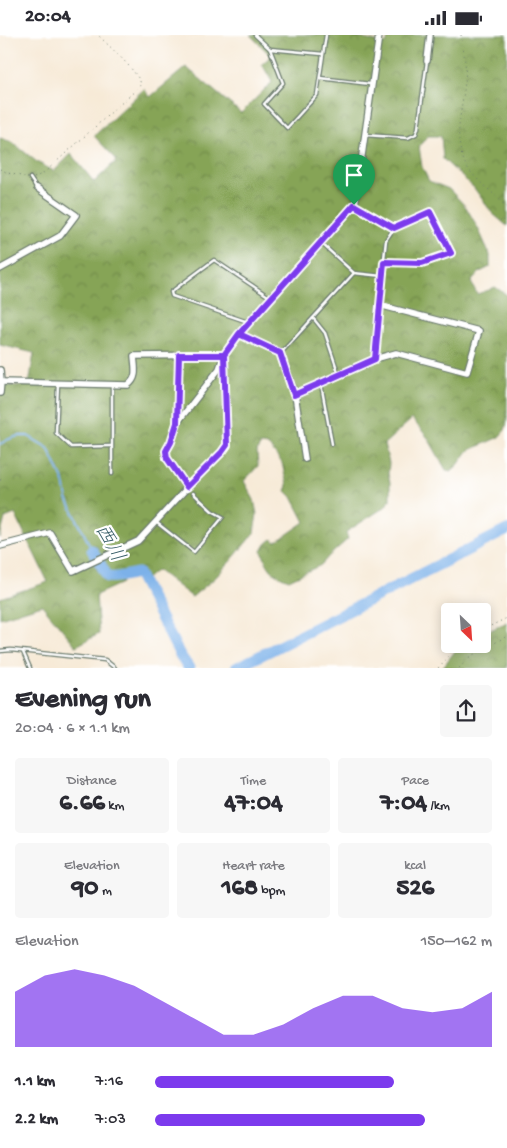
<!DOCTYPE html>
<html lang="en">
<head>
<meta charset="utf-8">
<style>
  :root { --surface:#fff; --page:#f7f7f7; --text:#2b2b33; --muted:#7c7c81; --accent:#7c3aed }
  body { margin:0; font-family:"Gochi Hand","Klee One",sans-serif; background:var(--page); color:var(--text); height:100vh; display:flex; flex-direction:column; font-size:19px; white-space:nowrap }
  * { box-sizing:border-box; margin:0 }
  p { font-size:16px; color:var(--muted) }
  .icon { flex:none; width:28px; height:28px; fill:none; stroke:currentColor; stroke-width:2; stroke-linecap:round; stroke-linejoin:round }
  .map { position:relative; height:633px; overflow:hidden }
  .panel { display:flex; flex-direction:column; background:var(--surface); flex:1 }
  .panel>* { flex:none }
  .needle { width:32px; rotate:155deg }
  .controls { position:absolute; left:441px; top:568px; display:grid; gap:10px }
  .controls a { display:grid; place-items:center; width:50px; height:50px; border-radius:5px; background:var(--surface); box-shadow:0 2px 12px #0003; font-size:25px }
  .pin { position:absolute; display:grid; place-items:center; width:42px; height:42px; color:#fff; margin:-51px -21px; border-radius:50% 50% 50% 0; rotate:-45deg; box-shadow:0 0 5px #0007 }
  .pin .icon { rotate:45deg }
  .round { display:grid; place-items:center; flex:none; width:52px; height:52px; border-radius:5px; background:var(--page) }
  .headline { display:flex; align-items:center; justify-content:space-between; height:85px; padding:0 15px }
  h1 { font-size:28px; font-weight:700; line-height:38px }
  .figures { display:grid; grid-template-columns:repeat(3,1fr); gap:8px; height:85px; padding:5px 15px }
  .figures div { display:grid; align-content:center; border-radius:5px; background:var(--page); text-align:center }
  .figures b { font-size:25px; font-weight:700 }
  .figures small { font-size:14px; font-weight:400 }
  .figures p { font-size:14px }
  .chart { height:140px; padding:10px 15px }
  .chart p { display:flex; justify-content:space-between }
  .chart svg { width:100%; height:90px; margin-top:5px; fill:var(--accent); opacity:.7 }
  ul { padding:0 15px; list-style:none; font-size:16px }
  li { display:grid; grid-template-columns:80px 60px 1fr; align-items:center; height:38px }
  li i { height:12px; border-radius:6px; background:var(--accent) }
  .status { display:flex; justify-content:space-between; align-items:center; height:35px; padding:0 25px; background:var(--surface); direction:ltr }
  .status svg { height:14px; fill:currentColor }
  .map>svg:first-child { display:block }
</style>
</head>
<body>
<div class="status"><b>20:04</b><svg viewBox="0 0 49 12"><path d="M0 12V9h3v3zM5 12V6h3v6zM10 12V3h3v9zM15 12V0h3v12zM26 1h20v11H26zM47 4h2v5h-2z"/></svg></div>
<div class="map">
<svg width="507" height="633" viewBox="0 0 507 633">
  <defs>
    <pattern id="forest-crowns" width="20" height="18" patternUnits="userSpaceOnUse" patternTransform="scale(1.25)"><rect width="20" height="18" fill="#86a456"/><path d="M2 6a3 3 0 1 1 6 0M12 15a3 3 0 1 1 6 0" fill="none" stroke="#6d8748"/></pattern>
  </defs>
  <rect width="100%" height="100%" fill="#fff"/>
  <filter id="ink" filterUnits="userSpaceOnUse"><feTurbulence type="fractalNoise" baseFrequency=".02" numOctaves="2"/><feDisplacementMap in="SourceGraphic" scale="10" xChannelSelector="R" yChannelSelector="G"/><feConvolveMatrix kernelMatrix="1 2 1 2 8 2 1 2 1" color-interpolation-filters="sRGB"/></filter>
  <filter id="wash" filterUnits="userSpaceOnUse"><feTurbulence type="fractalNoise" baseFrequency=".0096" numOctaves="4" result="noise"/><feDisplacementMap in="SourceGraphic" scale="20" xChannelSelector="R" yChannelSelector="G"/><feGaussianBlur stdDeviation="1.12" result="paint"/><feColorMatrix in="noise" values="0 0 0 0 0 0 0 0 0 0 0 0 0 0 0 0 0 1.4 0 .05"/><feComposite in="paint" operator="in"/></filter>
  <g filter="url(#wash)">
    <rect width="100%" height="100%" fill="#f7ead7"/>
    <!-- forest -->
    <g fill="url(#forest-crowns)" stroke="#527045">
      <path d="M250,0H347L386,9L389,0H507V191L492,178L474,153L443,124L441,101H428L419,111L422,132L429,146L449,154L466,172L478,193L490,220V232L480,237L471,247L477,259L489,255L495,252L507,260V386L505,395L499,402L468,416L458,430L451,436L446,435L428,403L412,384L384,409L389,428L388,439L390,448V465L385,472L346,497L348,504L329,521L321,530L289,545C272,539 268,534 262,516L266,509L272,504L276,507L305,487L292,462L286,456L287,450L282,428L269,411L260,410L257,417L258,431L244,446L254,465L257,479L254,498L235,521L216,542L192,562L157,535L140,549L136,540L121,543L122,548L96,560L99,599L76,611L42,570L0,583V563L48,547L15,479L5,483L0,503V351L29,350L34,318L0,310V103L12,107L37,127L54,136L71,119L94,147L117,125L94,101L144,54L150,62L186,32L241,78L272,47L262,29L271,21Z"/>
      <polygon points="507,587 507,633 442,633 455,616 464,609 482,609 483,599"/>
    </g>
    <g fill="none" stroke-linecap="round" stroke-linejoin="round">
      <!-- stream -->
      <polyline stroke="#7bb1e9" stroke-width="2" points="0,409 9,404 19,401 28,401 48,413 64,447 67,464 92,515"/>
      <!-- river -->
      <g stroke="#7bb1e9" stroke-width="11">
        <path d="M92,515L108,542C114,544 130,539 138,538L180,620L189,633"/>
        <polyline points="236,633 507,495"/>
      </g>
    </g>
  </g>
  <g filter="url(#ink)">
    <g fill="none" stroke-linecap="round" stroke-linejoin="round">
      <defs>
        <g id="service">
          <polyline points="255,0 270,14 283,48 264,69 287,93 317,60 326,0"/>
          <polyline points="270,14 323,19"/>
          <polyline points="320,43 370,49"/>
          <polyline points="365,100 408,103 416,99 418,93 427,26"/>
          <polyline points="30,143 36,152"/>
          <polyline points="356,170 394,193 386,205 379,270"/>
          <polyline points="321,208 354,238 382,241"/>
          <polyline points="384,227 422,228 451,219 430,177 394,193"/>
          <polyline points="313,283 325,298 339,340"/>
          <polyline points="248,287 172,261 171,257 214,225 271,263"/>
          <polyline points="281,318 354,238"/>
          <polyline points="58,349 56,398 71,412 111,411"/>
          <polyline points="321,349 332,409"/>
          <polyline points="112,439 112,351"/>
          <polyline points="157,488 194,517 223,482 212,476 193,458"/>
          <polyline points="0,616 11,615 105,625 115,633"/>
          <polyline points="23,617 30,633"/>
        </g>
        <g id="minor">
          <polyline points="427,26 430,0"/>
          <polyline points="0,234 60,201 76,180 37,153"/>
          <polyline points="239,299 280,318 295,360 305,424"/>
          <polyline points="0,335 1,347 0,358"/>
          <path d="M1,347L128,350C138,343 135,333 134,321L224,320"/>
          <polyline points="295,360 375,324 396,318 467,337 479,296 379,270 375,324"/>
          <polyline points="177,388 179,320"/>
          <polyline points="187,453 167,423 166,416 171,407 177,388 219,334 224,320 239,299 355,170 379,0"/>
          <polyline points="0,511 50,498 73,536 138,506 187,453 222,417 227,410 224,324"/>
        </g>
      </defs>
      <!-- service casing -->
      <use href="#service" stroke="#6b7a6d" stroke-width="5"/>
      <!-- minor casing -->
      <use href="#minor" stroke="#6b7a6d" stroke-width="8"/>
      <!-- path -->
      <g stroke="#6b7a6d" stroke-width="1" stroke-dasharray="1 4" stroke-linecap="butt">
        <path d="M461,0C463,15 467,30 465,46C463,74 451,105 467,132C478,148 495,158 507,173"/>
        <polyline points="0,134 8,138 25,142"/>
        <path d="M34,143L45,137L137,54L141,49C138,37 108,10 98,0"/>
        <polyline points="0,445 4,444"/>
        <polyline points="482,595 507,583"/>
        <path d="M438,633C448,624 449,617 459,609"/>
        <polyline points="459,633 471,621 507,601"/>
      </g>
      <!-- service -->
      <use href="#service" stroke="#fff" stroke-width="2.5"/>
      <!-- minor -->
      <use href="#minor" stroke="#fff" stroke-width="5.5"/>
    </g>
  </g>
  <g fill="none" stroke-linecap="round" stroke-linejoin="round" filter="url(#ink)">
    <defs>
      <polyline id="route" points="354,170 239,299 224,320 179,320 177,388 171,407 166,416 167,423 187,452 222,417 227,410 224,320 239,299 280,318 294,360 375,324 384,227 422,228 451,218 430,177 394,193 354,170"/>
    </defs>
    <!-- route casing -->
    <use href="#route" stroke="#fff" stroke-width="10"/>
    <!-- route -->
    <use href="#route" stroke="#7c3aed" stroke-width="6"/>
  </g>
  <g text-anchor="middle" stroke-width="4.5" stroke-linejoin="round" paint-order="stroke">
    <!-- water labels -->
    <g font-size="20" font-style="italic" fill="#3b606a" stroke="#fff">
      <text transform="translate(111 507) rotate(61)" y="7">西川</text>
    </g>
  </g>
</svg>
<div class="controls">
<a><svg class="needle" viewBox="-14 -14 28 28"><path d="M0-13l5 13h-10z" fill="#e53935"/><path d="M0 13l5-13h-10z" fill="#7c7c81"/></svg></a>
</div>
<div class="pin" style="left:354px;top:170px;background:#1e9e55"><svg class="icon" aria-label="arrive" viewBox="0 0 24 24"><path d="M6 21V4h12l-3 4 3 4H6"/></svg></div>
</div>
<section class="panel">
<div class="headline"><div><h1>Evening run</h1><p>20:04 · 6 × 1.1 km</p></div><a class="round"><svg class="icon" aria-label="share" viewBox="0 0 24 24"><path d="M12 15V3M7 8l5-5 5 5M5 13v7h14v-7"/></svg></a></div>
<div class="figures">
<div><p>Distance</p><b>6.66<small> km</small></b></div>
<div><p>Time</p><b>47:04</b></div>
<div><p>Pace</p><b>7:04<small> /km</small></b></div>
</div>
<div class="figures">
<div><p>Elevation</p><b>90<small> m</small></b></div>
<div><p>Heart rate</p><b>168<small> bpm</small></b></div>
<div><p>kcal</p><b>526</b></div>
</div>
<div class="chart"><p><span>Elevation</span>150–162 m</p>
<svg viewBox="0 0 160 44" preserveAspectRatio="none"><path d="M0 44V17L10 9L20 6L30 9L40 14L50 22L60 30L70 38L80 38L90 33L100 25L110 19L120 19L130 25L140 27L150 25L160 17V44z"/></svg>
</div>
<ul>
<li><b>1.1 km</b>7:16<i style="width:71%"></i></li>
<li><b>2.2 km</b>7:03<i style="width:80%"></i></li>
</ul>
</section>
</body>
</html>
